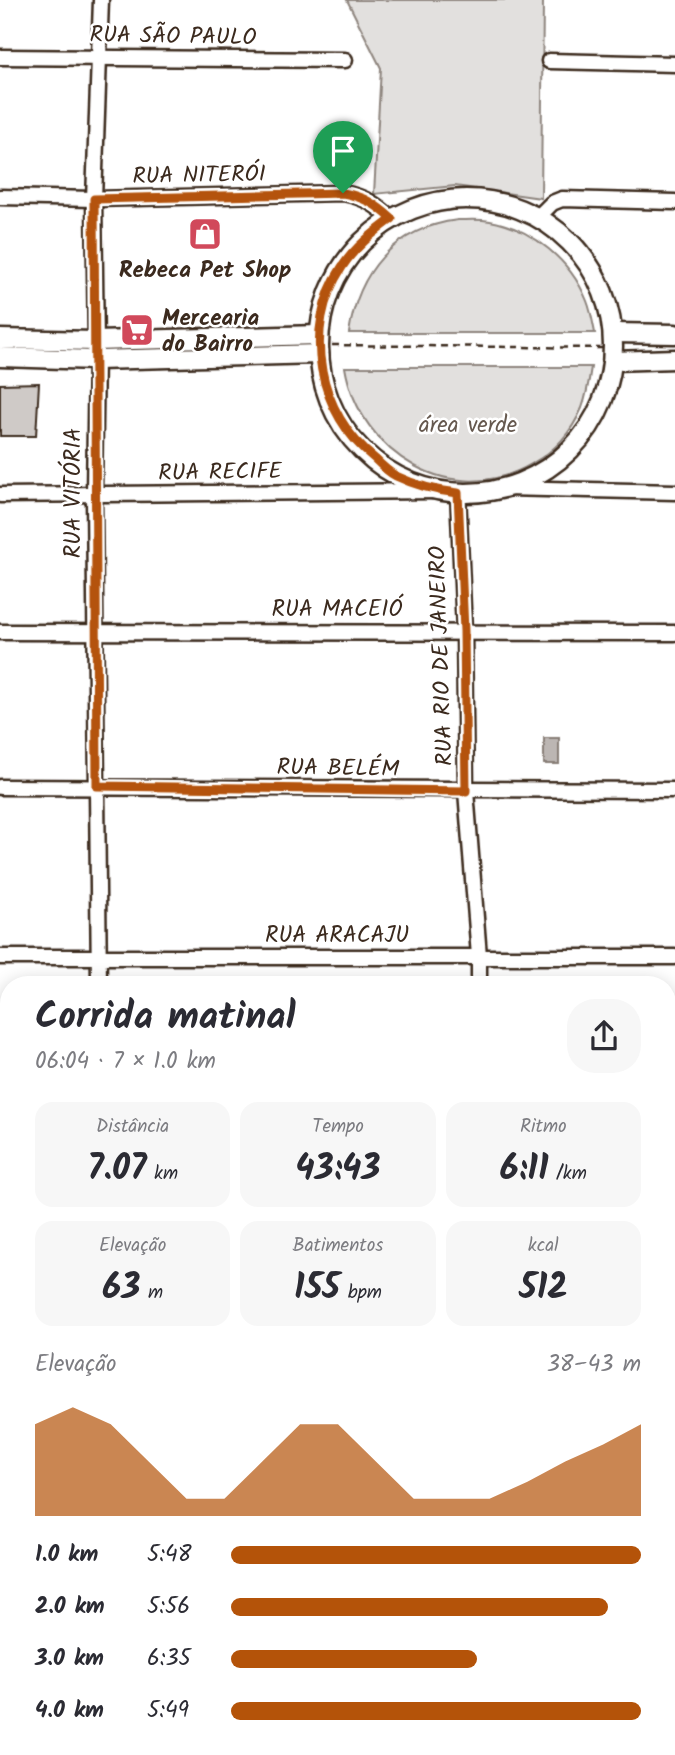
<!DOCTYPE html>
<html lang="pt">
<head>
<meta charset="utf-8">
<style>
  :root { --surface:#fff; --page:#f7f7f7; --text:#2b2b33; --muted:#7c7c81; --accent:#b45309 }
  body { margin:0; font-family:Kalam,sans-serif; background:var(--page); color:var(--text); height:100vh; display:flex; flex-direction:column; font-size:26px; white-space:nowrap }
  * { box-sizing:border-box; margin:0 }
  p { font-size:23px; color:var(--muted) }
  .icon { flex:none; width:38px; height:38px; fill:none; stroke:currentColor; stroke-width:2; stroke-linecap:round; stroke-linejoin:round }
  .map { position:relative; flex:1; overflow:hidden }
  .side { position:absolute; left:0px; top:976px; width:676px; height:779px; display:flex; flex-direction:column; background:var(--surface); border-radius:28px 28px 0 0; box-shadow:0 4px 18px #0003 }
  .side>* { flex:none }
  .pin { position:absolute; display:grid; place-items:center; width:60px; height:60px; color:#fff; margin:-72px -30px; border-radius:50% 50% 50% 0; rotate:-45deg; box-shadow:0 0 7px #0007 }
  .pin .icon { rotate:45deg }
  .round { display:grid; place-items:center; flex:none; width:74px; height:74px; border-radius:28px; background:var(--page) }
  .overview { display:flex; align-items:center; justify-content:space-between; height:119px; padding:0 35px }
  h1 { font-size:38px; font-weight:700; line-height:52px }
  .figures { display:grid; grid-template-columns:repeat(3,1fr); gap:10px; height:119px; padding:7px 35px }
  .figures div { display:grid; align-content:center; border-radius:18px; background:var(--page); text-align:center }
  .figures b { font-size:35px; font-weight:700 }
  .figures small { font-size:19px; font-weight:400 }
  .figures p { font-size:19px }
  .chart { height:196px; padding:14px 35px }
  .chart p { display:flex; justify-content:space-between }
  .chart svg { width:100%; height:126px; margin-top:7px; fill:var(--accent); opacity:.7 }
  ul { padding:0 35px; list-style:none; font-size:23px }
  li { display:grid; grid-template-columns:112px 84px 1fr; align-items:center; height:52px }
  li i { height:18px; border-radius:9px; background:var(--accent) }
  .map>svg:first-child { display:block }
</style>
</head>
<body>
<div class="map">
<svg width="675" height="1755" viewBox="0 0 675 1755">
  <rect width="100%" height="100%" fill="#fff"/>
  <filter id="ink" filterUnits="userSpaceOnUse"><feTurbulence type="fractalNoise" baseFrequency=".0143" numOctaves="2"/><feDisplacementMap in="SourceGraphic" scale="14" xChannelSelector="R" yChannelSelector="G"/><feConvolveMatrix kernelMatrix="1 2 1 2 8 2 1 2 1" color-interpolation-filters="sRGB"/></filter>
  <g filter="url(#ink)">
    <!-- green -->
    <g fill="#e2e0de" stroke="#8e857e" stroke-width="2">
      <polygon points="347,0 543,0 541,198 455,186 374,194 381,68"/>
      <path d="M458,220C468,220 480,219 490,221C533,229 571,261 587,301C591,311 593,323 595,333H349C358,272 394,228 458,220Z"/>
      <path d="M345,367H591C589,381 587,395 582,408C572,431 555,451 533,463C453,511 360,455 345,367Z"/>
    </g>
    <!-- water -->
    <rect fill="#bcb6b3" stroke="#887e77" stroke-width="2" x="544" y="738" width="15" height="26"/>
    <!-- building -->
    <polygon fill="#cfcac7" stroke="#3b2a1e" stroke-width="2" points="39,383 36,436 0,436 0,384"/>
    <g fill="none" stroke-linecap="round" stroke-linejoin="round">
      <defs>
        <g id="minor">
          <polyline points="0,57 345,60"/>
          <polyline points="549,61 675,64"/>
          <path d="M0,197L94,199L343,193C364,197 376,204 392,219"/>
          <polyline points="538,217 552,203 562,199 675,202"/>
          <polyline points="504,488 675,492"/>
          <polyline points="458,493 464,631 466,791 479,956 479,985"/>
          <polyline points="0,495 440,491"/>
          <polyline points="0,632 675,633"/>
          <polyline points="0,787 675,790"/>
          <polyline points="0,957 675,957"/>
          <polyline points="99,985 94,495 96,351 94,199 101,0"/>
          <polyline points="0,1087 9,1087"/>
          <polyline points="667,1095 675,1095"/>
          <polyline points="667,1217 675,1217"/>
          <polyline points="0,1219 9,1219"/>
          <polyline points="0,1520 9,1520"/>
          <polyline points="667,1520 675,1520"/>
          <polyline points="667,1650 675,1650"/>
          <polyline points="0,1656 9,1656"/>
          <polyline points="108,1755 108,1746"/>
          <polyline points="464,1755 465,1746"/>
        </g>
        <g id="tertiary">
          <circle cx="466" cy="346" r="147"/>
          <polyline points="613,333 675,334"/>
          <polyline points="0,339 95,341 319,335"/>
          <polyline points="0,357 96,360 319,354"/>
          <polyline points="613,361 675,359"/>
          <polyline points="0,1362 9,1362"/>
          <polyline points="667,1365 675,1365"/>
          <polyline points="667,1384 675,1384"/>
          <polyline points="0,1386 9,1386"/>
        </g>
      </defs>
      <!-- minor casing -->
      <use href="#minor" stroke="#3b2a1e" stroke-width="19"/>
      <!-- tertiary casing -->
      <use href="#tertiary" stroke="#3b2a1e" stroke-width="23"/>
      <!-- path -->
      <polyline stroke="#3b2a1e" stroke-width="2.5" stroke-dasharray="7 5" stroke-linecap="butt" points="332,345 606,348"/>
      <!-- minor -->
      <use href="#minor" stroke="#fff" stroke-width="14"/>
      <!-- tertiary -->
      <use href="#tertiary" stroke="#fff" stroke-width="18"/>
    </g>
  </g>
  <g fill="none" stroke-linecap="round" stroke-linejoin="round" filter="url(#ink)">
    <defs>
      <path id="route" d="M343,193C364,197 376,204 392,219C373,233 355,247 342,267C301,329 318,414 375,459C381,465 388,472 396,476C415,485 437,491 458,493L464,631L466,791L97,786L94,199Z"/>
    </defs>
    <!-- route casing -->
    <use href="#route" stroke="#fff" stroke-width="14"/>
    <!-- route -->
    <use href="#route" stroke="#b45309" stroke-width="9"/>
  </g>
  <!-- icons -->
  <defs>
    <symbol id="shop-square" viewBox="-11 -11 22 22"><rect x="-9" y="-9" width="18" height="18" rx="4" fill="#d1495b" stroke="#fff"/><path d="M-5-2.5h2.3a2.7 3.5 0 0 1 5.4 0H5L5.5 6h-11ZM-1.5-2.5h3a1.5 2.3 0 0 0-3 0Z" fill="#fff"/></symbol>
    <symbol id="supermarket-square" viewBox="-11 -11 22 22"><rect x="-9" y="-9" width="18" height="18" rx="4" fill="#d1495b" stroke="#fff"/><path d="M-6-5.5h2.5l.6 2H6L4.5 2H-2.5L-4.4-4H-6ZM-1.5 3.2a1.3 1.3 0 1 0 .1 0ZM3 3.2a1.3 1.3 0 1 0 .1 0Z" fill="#fff"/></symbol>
  </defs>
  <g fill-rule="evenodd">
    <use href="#shop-square" x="186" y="215" width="38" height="38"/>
    <use href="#supermarket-square" x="118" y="311" width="38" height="38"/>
  </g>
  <g text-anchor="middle" stroke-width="5" stroke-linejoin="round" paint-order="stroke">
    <!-- street labels -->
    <g font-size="23" fill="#3b2a1e" stroke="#fff">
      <text transform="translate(173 35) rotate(1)" y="8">RUA SÃO PAULO</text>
      <text transform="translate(199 174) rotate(-1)" y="8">RUA NITERÓI</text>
      <text transform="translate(220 471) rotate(-1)" y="8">RUA RECIFE</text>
      <text transform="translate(72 493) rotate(-90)" y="8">RUA VITÓRIA</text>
      <text x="337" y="616">RUA MACEIÓ</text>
      <text transform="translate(440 656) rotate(-92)" y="8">RUA RIO DE JANEIRO</text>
      <text transform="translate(338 767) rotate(1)" y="8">RUA BELÉM</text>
      <text x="337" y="942">RUA ARACAJU</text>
    </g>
    <!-- poi labels -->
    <g font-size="23" font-weight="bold" fill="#3b2a1e" stroke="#fff">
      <text x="205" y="277">Rebeca Pet Shop</text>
      <text x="162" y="325" text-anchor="start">Mercearia<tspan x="162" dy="26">do Bairro</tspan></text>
    </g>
    <!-- park labels -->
    <g font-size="23" fill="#65584e" stroke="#fff">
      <text x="468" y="432">área verde</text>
    </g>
  </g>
</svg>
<div class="pin" style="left:343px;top:193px;background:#1e9e55"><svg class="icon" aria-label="arrive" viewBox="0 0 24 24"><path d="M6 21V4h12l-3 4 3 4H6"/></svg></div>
<section class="side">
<div class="overview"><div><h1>Corrida matinal</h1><p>06:04 · 7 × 1.0 km</p></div><a class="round"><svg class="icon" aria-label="share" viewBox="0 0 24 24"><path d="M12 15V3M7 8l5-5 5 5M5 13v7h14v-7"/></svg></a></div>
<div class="figures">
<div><p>Distância</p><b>7.07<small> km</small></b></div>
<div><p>Tempo</p><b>43:43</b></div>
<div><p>Ritmo</p><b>6:11<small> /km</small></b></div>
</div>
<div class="figures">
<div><p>Elevação</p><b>63<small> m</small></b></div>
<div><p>Batimentos</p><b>155<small> bpm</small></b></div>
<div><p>kcal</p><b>512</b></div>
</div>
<div class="chart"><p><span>Elevação</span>38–43 m</p>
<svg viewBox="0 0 160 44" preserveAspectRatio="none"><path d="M0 44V12L10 6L20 12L30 25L40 38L50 38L60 25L70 12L80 12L90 25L100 38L110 38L120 38L130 32L140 25L150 19L160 12V44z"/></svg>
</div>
<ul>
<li><b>1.0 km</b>5:48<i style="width:100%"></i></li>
<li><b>2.0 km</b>5:56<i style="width:92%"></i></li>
<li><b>3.0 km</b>6:35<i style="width:60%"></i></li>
<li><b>4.0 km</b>5:49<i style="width:100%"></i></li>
</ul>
</section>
</div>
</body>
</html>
